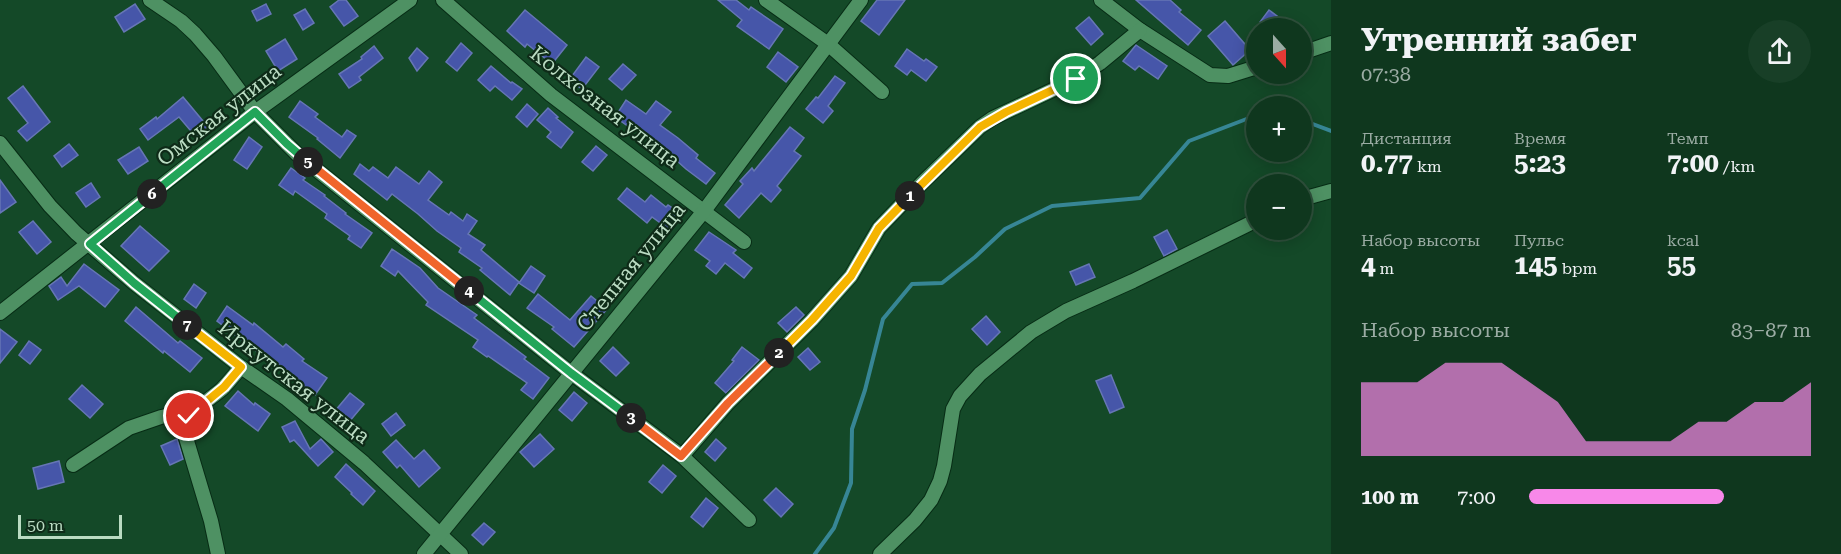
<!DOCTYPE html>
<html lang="ru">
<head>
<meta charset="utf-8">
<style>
  :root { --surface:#0f371e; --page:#183f27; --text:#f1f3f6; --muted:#9baca4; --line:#2f513c; --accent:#f888e9 }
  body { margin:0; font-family:"Roboto Serif",serif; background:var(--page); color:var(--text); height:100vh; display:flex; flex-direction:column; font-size:22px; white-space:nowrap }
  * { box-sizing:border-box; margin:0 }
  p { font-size:20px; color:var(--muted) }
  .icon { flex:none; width:33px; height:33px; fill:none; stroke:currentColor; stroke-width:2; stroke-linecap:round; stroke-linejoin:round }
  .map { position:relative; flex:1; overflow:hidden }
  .details { display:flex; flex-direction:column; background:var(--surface); width:510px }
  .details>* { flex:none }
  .needle { width:39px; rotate:159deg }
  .fabs { position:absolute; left:1246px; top:18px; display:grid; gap:12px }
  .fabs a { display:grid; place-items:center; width:66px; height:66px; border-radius:50%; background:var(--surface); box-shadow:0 3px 15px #0003,0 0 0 2px var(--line); font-size:30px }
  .scale { position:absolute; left:18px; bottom:15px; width:104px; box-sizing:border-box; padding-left:6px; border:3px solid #badbc2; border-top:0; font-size:16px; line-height:21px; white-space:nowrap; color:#badbc2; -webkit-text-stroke:4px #0e2b18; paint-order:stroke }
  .pin { position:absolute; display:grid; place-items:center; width:51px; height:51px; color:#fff; margin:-26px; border:3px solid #fff; border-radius:50%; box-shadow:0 2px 6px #0007 }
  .km { position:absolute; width:30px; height:30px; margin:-15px; border-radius:50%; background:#222; color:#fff; font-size:16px; line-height:30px; text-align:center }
  .round { display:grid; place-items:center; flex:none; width:63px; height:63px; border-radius:32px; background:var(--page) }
  .overview { display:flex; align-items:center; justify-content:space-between; height:102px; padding:0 30px }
  h1 { font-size:33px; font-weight:700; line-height:45px }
  .figures { display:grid; grid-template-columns:repeat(3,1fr); gap:9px; height:102px; padding:6px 30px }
  .figures div { display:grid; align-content:center }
  .figures b { font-size:26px; font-weight:700 }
  .figures small { font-size:16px; font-weight:400 }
  .figures p { font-size:16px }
  .chart { height:168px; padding:12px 30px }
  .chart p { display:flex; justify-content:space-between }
  .chart svg { width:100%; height:108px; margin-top:6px; fill:var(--accent); opacity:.7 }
  ul { padding:0 30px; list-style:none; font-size:20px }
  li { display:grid; grid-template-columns:96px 72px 1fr; align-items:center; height:45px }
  li i { height:15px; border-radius:8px; background:var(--accent) }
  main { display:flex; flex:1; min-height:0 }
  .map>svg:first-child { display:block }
</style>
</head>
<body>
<main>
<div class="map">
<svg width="1331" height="554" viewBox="0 0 1331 554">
  <rect width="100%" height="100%" fill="#144928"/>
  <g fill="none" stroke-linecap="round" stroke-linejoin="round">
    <!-- stream -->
    <g stroke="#378695" stroke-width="4">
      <polyline points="1302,120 1331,131"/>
      <polyline points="815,554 834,528 851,483 852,429 865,390 883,319 912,284 942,283 975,257 1005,229 1052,206 1140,198 1189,141 1257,115"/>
    </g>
  </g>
  <!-- building -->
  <g fill="#4656a9" stroke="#6676b5" stroke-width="1.5">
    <polygon points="339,0 346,0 358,16 344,26 330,7"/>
    <polygon points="718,0 736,0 749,10 751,7 783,29 769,49 737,26 742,20"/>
    <polygon points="877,0 905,0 879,35 861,21"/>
    <polygon points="1136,0 1170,0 1181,10 1179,12 1201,30 1188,45"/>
    <polygon points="135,4 145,19 124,32 115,17"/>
    <polygon points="266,4 271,14 257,21 252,11"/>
    <polygon points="305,9 314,23 303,30 294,15"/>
    <polygon points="525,10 567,45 552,64 527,44 525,47 507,31"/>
    <polygon points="1269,10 1293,28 1268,28 1260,22"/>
    <polygon points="1089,17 1103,34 1091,45 1076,28"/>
    <polygon points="1225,21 1250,50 1233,65 1208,36"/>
    <polygon points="285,39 297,59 278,71 266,51"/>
    <polygon points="461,43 472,53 457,71 446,62"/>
    <polygon points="1136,45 1167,66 1158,79 1139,66 1135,70 1123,61"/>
    <polygon points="374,46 383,58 359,77 361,80 349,88 339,74 362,59 361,57"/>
    <polygon points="417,48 428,58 417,71 409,58"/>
    <polygon points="907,49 924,61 926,59 937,67 926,81 911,70 907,75 895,66"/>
    <polygon points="778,52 798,67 786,82 767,67"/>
    <polygon points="586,57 599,67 582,89 569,80"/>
    <polygon points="623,64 636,75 622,90 609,79"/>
    <polygon points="491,66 511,83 512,82 522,89 512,100 495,86 490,91 478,80"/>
    <polygon points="835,76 845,83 828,106 833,111 823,123 806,109 816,97 818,98"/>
    <polygon points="23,86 50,122 27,141 18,131 28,123 8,98"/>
    <polygon points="183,97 208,127 196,137 179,117 148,140 140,129 156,117 157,119"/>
    <polygon points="626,100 646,114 656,101 671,112 660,125 678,138 698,155 696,158 715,173 706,184 686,169 656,142 655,143 630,125 629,127 615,117"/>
    <polygon points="300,101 318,114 315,117 342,137 347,130 356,136 340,158 317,139 318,138 289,117"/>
    <polygon points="527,104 538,114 527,127 516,117"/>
    <polygon points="548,108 558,117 556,118 573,132 561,148 547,137 551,132 537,120"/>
    <polygon points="790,127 804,138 794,151 801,156 777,186 781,190 771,202 761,193 739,218 725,205 743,184 740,181 752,168 754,171"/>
    <polygon points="249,137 262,147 247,169 234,160"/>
    <polygon points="69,144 78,155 62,167 54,156"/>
    <polygon points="596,146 607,155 593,171 582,162"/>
    <polygon points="139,147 148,161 128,174 118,160"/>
    <polygon points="360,164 369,171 373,167 388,178 396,167 419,184 429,171 442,182 428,200 449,215 451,212 463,221 467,214 477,221 468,234 485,245 481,250 519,282 510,295 480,270 482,268 459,252 461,248 437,231 418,214 392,194 387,200 354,174"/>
    <polygon points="291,168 305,178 303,180 325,195 324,196 346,213 345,214 372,233 361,248 348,239 350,236 325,218 327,214 295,191 293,195 279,185"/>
    <polygon points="0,180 16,202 0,213"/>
    <polygon points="91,183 100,197 86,207 76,193"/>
    <polygon points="627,188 645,202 651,195 666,207 668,205 681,214 670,230 652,217 647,223 618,199"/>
    <polygon points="33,221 51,242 37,254 19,232"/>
    <polygon points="140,226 169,251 149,271 121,246"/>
    <polygon points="1167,230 1177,249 1164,256 1154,237"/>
    <polygon points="709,232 736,250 733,253 752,268 744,278 725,263 716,274 706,266 710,261 695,250"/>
    <polygon points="392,249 420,268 438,288 477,315 474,318 526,357 524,359 549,378 533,399 521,390 527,383 488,356 487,357 473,347 478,340 426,305 428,302 398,271 395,276 381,266"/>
    <polygon points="84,264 119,290 105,307 79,286 58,300 49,286 61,277 67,286"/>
    <polygon points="1089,264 1095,277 1076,285 1070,272"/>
    <polygon points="531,266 545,276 534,293 519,283"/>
    <polygon points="194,284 206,293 196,308 184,299"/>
    <polygon points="538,294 570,320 591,296 607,309 574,347 552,329 554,327 527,308"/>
    <polygon points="227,306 253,325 254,323 283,347 286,344 304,359 302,361 327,378 315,395 301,385 302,383 261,350 259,353 217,321"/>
    <polygon points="136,307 178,343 180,341 202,358 190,372 164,351 163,353 125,321"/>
    <polygon points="796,307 804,315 787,332 778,323"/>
    <polygon points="986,316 1000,332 987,345 972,329"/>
    <polygon points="0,329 17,342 0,363"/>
    <polygon points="29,341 41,350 30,364 19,355"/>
    <polygon points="613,347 629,363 616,376 600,361"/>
    <polygon points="742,347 759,360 726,393 715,383 734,361 732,360"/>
    <polygon points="808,348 820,362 810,370 798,357"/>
    <polygon points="1111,375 1124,407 1110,413 1096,381"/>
    <polygon points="82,385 103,404 90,418 69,399"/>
    <polygon points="238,391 254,405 255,403 270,414 258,431 225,406"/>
    <polygon points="574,392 587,403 572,421 559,410"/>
    <polygon points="350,393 364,404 349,422 335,411"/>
    <polygon points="396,413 405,425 391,436 382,424"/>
    <polygon points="295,421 310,449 321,439 333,452 318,466 294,440 290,442 282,427"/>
    <polygon points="540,434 554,449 534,467 520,452"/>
    <polygon points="177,439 183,459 170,465 161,446"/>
    <polygon points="716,439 726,448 715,461 705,452"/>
    <polygon points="396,440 414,459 424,450 440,468 419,487 400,465 397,468 383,452"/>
    <polygon points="59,461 64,482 38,489 33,468"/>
    <polygon points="346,464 375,491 363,505 351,494 352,493 335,477"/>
    <polygon points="663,465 676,476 662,493 649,482"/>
    <polygon points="776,488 793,504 781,517 764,500"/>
    <polygon points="706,498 718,508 703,527 691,517"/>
    <polygon points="484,523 495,532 483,545 472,535"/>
  </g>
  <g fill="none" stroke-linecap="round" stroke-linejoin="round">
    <defs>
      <g id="minor">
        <polyline points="150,0 181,21 195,34 214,56 255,112 297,154 571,373 682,456 749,520"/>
        <polyline points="443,0 551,95 744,242"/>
        <polyline points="766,0 828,44 882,92"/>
        <polyline points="1101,0 1140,30 1210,75 1228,76 1257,67"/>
        <polyline points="1302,53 1331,43"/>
        <polyline points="0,143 50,206 76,233 134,283 241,367 287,399 364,463 461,554"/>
        <polyline points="1302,199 1331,191"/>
        <polyline points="0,313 255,112 410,0"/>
        <polyline points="682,456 728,403 812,320 851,276 879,228 922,183 980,127 993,118 1076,79 1100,63 1140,30"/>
        <polyline points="73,465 129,428 161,417 196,410"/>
        <path d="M218,554L211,521L184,431C187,411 207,402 222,389C229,382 235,374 241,367"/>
        <polyline points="424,554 704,211 861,0"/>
        <polyline points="880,554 915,520 931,500 940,481 944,466 953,409 960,396 980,374 1031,332 1066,311 1133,281 1257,220"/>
      </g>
    </defs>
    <!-- minor casing -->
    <use href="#minor" stroke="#072c15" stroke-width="16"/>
    <!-- minor -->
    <use href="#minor" stroke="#4e9163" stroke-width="14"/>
  </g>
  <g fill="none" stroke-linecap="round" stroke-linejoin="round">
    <defs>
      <polyline id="split-1" points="910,196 980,127 1006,112 1076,79"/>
      <polyline id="split-2" points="779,353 812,320 851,276 879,228 910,196"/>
      <polyline id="split-3" points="631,418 681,456 728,403 779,353"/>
      <polyline id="split-4" points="469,291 571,373 631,418"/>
      <polyline id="split-5" points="308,162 469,291"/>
      <polyline id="split-6" points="152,194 255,112 287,144 308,162"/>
      <polyline id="split-7" points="152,194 90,244 134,283 187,325"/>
      <polyline id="split-8" points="187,325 241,367 224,387 189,416"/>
    </defs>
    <!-- split-1 casing -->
    <use href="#split-1" stroke="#fff" stroke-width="12"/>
    <!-- split-2 casing -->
    <use href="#split-2" stroke="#fff" stroke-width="12"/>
    <!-- split-3 casing -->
    <use href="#split-3" stroke="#fff" stroke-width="12"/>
    <!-- split-4 casing -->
    <use href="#split-4" stroke="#fff" stroke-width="12"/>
    <!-- split-5 casing -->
    <use href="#split-5" stroke="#fff" stroke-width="12"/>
    <!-- split-6 casing -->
    <use href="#split-6" stroke="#fff" stroke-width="12"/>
    <!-- split-7 casing -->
    <use href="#split-7" stroke="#fff" stroke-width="12"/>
    <!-- split-8 casing -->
    <use href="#split-8" stroke="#fff" stroke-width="12"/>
    <!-- split-1 -->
    <use href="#split-1" stroke="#f5b400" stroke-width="8"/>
    <!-- split-2 -->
    <use href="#split-2" stroke="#f5b400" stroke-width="8"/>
    <!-- split-3 -->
    <use href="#split-3" stroke="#f0652b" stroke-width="8"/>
    <!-- split-4 -->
    <use href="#split-4" stroke="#22a559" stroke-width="8"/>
    <!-- split-5 -->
    <use href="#split-5" stroke="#f0652b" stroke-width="8"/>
    <!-- split-6 -->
    <use href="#split-6" stroke="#22a559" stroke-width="8"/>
    <!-- split-7 -->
    <use href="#split-7" stroke="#22a559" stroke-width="8"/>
    <!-- split-8 -->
    <use href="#split-8" stroke="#f5b400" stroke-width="8"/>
  </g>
  <g text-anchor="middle" stroke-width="4.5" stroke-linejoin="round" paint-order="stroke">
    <!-- street labels -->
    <g font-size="21" fill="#badbc2" stroke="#0e2b18">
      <text transform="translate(605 107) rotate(38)" y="7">Колхозная улица</text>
      <text transform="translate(219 115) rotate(-38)" y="7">Омская улица</text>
      <text transform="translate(631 267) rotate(-51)" y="7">Степная улица</text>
      <text transform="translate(294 382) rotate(38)" y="7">Иркутская улица</text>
    </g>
  </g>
</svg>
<div class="fabs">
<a><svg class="needle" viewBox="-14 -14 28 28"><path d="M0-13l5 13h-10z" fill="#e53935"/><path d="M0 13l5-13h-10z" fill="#9baca4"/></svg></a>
<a>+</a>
<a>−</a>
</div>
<div class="scale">50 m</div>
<div class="pin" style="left:1076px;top:79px;background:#1e9e55"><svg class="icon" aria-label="arrive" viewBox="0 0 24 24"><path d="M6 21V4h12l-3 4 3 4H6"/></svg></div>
<div class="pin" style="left:189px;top:416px;background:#d93025"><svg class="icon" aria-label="check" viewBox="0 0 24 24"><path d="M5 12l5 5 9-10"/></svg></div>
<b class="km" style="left:910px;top:196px">1</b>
<b class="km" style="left:779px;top:353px">2</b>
<b class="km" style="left:631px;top:418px">3</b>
<b class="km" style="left:469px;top:291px">4</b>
<b class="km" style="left:308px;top:162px">5</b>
<b class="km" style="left:152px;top:194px">6</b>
<b class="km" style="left:187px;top:325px">7</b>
</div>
<section class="details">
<div class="overview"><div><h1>Утренний забег</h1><p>07:38</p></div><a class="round"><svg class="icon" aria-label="share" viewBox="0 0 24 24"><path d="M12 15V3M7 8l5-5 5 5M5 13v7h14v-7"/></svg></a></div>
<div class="figures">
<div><p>Дистанция</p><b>0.77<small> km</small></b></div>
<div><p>Время</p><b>5:23</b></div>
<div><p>Темп</p><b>7:00<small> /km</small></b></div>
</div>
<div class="figures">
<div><p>Набор высоты</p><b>4<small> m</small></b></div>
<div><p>Пульс</p><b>145<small> bpm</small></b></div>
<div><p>kcal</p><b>55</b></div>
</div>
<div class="chart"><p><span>Набор высоты</span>83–87 m</p>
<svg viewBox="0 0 160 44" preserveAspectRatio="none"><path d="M0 44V14L10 14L20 14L30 6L40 6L50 6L60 14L70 22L80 38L90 38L100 38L110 38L120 30L130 30L140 22L150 22L160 14V44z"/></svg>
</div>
<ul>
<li><b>100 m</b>7:00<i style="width:69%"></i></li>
</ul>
</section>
</main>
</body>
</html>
